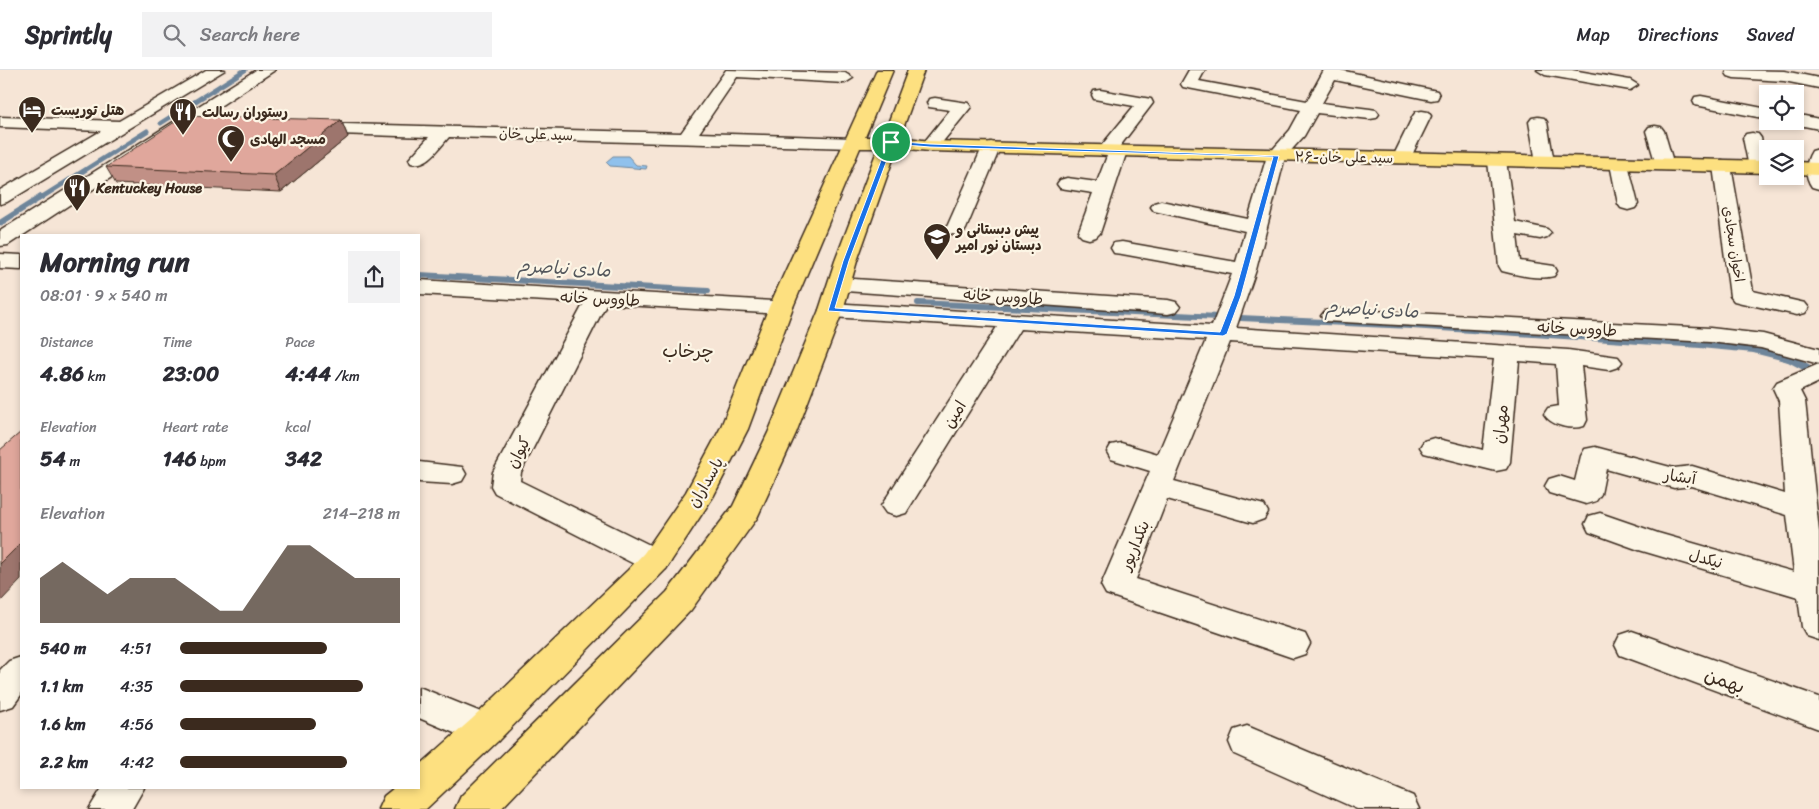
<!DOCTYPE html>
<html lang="en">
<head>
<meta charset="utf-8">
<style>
  :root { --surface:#fff; --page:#f2f2f3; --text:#2b2b33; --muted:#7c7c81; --line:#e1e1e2; --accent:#3b2a1e }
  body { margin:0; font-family:Sriracha,"Playpen Sans Arabic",sans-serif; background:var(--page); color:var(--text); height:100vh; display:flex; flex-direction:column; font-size:19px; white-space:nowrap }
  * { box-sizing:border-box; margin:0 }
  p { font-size:16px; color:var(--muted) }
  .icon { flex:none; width:28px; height:28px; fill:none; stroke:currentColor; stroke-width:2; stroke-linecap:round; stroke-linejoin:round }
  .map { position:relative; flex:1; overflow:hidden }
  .sheet { position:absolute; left:20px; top:164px; width:400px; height:555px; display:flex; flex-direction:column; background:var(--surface); border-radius:0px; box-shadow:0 2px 8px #0003 }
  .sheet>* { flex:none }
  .fabs { position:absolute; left:1759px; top:15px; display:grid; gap:10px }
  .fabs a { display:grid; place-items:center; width:45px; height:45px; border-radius:0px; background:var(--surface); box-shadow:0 2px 8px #0003; font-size:25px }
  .pin { position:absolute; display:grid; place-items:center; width:42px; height:42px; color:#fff; margin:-21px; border:2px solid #fff; border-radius:50%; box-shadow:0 1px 5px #0007 }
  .round { display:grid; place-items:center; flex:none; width:52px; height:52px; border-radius:0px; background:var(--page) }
  .summary { display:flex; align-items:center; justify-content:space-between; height:85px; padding:0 20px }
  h1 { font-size:28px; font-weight:700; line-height:38px }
  .metrics { display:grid; grid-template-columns:repeat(3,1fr); gap:8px; height:85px; padding:5px 20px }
  .metrics div { display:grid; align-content:center }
  .metrics b { font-size:21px; font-weight:700 }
  .metrics small { font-size:14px; font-weight:400 }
  .metrics p { font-size:14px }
  .chart { height:140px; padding:10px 20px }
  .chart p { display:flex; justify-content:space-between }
  .chart svg { width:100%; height:90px; margin-top:5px; fill:var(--accent); opacity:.7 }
  ul { padding:0 20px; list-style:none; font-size:16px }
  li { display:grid; grid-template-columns:80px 60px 1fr; align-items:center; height:38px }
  li i { height:12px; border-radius:6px; background:var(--accent) }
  header { display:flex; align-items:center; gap:30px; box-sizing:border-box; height:70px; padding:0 25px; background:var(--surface); border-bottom:1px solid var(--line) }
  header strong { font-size:24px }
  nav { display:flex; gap:28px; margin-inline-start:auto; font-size:18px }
  .search { width:350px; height:45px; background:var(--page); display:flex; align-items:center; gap:12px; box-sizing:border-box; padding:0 18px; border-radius:0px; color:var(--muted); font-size:19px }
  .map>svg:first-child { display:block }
</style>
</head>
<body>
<header>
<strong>Sprintly</strong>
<div class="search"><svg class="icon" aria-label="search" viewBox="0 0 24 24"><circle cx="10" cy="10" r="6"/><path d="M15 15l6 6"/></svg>Search here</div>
<nav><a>Map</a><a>Directions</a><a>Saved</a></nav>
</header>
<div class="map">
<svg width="1819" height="739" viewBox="0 0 1819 739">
  <rect width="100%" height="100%" fill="#f6e5d6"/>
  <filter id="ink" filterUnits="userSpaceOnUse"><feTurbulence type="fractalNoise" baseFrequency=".02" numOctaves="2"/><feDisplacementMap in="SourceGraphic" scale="10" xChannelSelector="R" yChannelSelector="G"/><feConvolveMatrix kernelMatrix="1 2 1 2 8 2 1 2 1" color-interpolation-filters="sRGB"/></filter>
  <g filter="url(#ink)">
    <!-- water -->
    <polygon fill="#90c1ec" stroke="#6e859a" points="613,86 628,86 636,95 647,96 646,99 610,96 606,92"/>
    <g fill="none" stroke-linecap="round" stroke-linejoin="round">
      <!-- stream-far2 -->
      <g stroke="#6e859a" stroke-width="5">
        <polyline points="161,53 245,0"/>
        <polyline points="39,129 147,61"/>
      </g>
      <!-- stream-far1 -->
      <g stroke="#6e859a" stroke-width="6">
        <polyline points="0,153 41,127"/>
        <polyline points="419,205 708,221"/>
        <polyline points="918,233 1411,256 1700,275 1754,280 1789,289"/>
      </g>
      <!-- stream -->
      <polyline stroke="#6e859a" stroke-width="8" points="1787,287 1819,304"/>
      <defs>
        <g id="minor">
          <polygon points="206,0 225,0 7,132 0,134 0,120 101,61 0,57 0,47 119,51"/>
          <polygon points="256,0 275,0 8,175 0,176 0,161"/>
          <path d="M726,0L845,3L853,8L845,13L737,7L699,63L853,68L859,69L862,73L859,77L853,78L449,67C439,78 428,97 411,93L409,89L429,67L307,63L301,62L298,58L301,54L307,53L681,63Z"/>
          <path d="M1189,0H1205L1199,11L1307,31L1324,0H1340L1437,21L1439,25L1437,29L1431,30L1335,10L1322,33L1370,39L1376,40L1379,44L1376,48L1370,49L1317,43L1304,66L1285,87L1256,200L1236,258L1568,280L1618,287L1622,292L1618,297L1609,300L1581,296L1587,350L1584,356C1571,360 1551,356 1544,344L1548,338L1559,336L1556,294L1519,291L1510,392L1506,399L1496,401L1424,383L1420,377L1424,371L1434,368L1483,380L1494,289L1230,272L1174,411L1264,435L1268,442L1264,449L1253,453L1167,429L1136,509L1305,564L1310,574L1305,584L1293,588L1106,524L1101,515L1150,401L1111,389L1107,382L1111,375L1121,373L1158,384L1206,270L1020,259L906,443L896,446L886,443L881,436L997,257L831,247L823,245L819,240L823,235L831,233L1212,256L1232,204L1122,184L1114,183L1111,178L1114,173L1122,172L1236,192L1245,161L1154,141L1151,137L1154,133L1161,131L1248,149L1267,86L1290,60L1301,40L1183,17L1181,14Z"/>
          <polygon points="1537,0 1572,0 1630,10 1638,15 1630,20 1545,5"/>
          <polygon points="1728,0 1784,1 1819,8 1819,18 1784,11 1734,8 1728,6 1726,3"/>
          <polygon points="1100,20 1145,28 1151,29 1153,33 1120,76 1127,81 1100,163 1096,167 1089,169 1082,167 1078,163 1093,123 1060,118 1057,114 1060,110 1067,108 1097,112 1107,86 1099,85 1097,81 1134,36 1094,29 1092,25 1094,21"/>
          <polygon points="1701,26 1768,39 1768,49 1695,35 1693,31 1695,27"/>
          <polygon points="935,28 968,33 971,37 936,80 924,80 921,76 950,40 929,37 927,33 929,29"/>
          <polygon points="1422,41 1428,42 1431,46 1410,89 1408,93 1394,93 1392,89 1413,46 1416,42"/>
          <polygon points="1795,44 1819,49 1819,59 1789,53 1788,51 1795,51"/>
          <polygon points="1538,47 1544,48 1547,52 1554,92 1552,96 1538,96 1536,92 1529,52 1532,48"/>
          <polygon points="1655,56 1661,57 1664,61 1674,95 1672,99 1658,99 1656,95 1646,61 1649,57"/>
          <polygon points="1752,63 1758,64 1761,68 1767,97 1765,101 1751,101 1749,97 1743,68 1746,64"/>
          <polygon points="991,72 997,74 1000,78 966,159 963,163 956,165 949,163 946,159 982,78 985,74"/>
          <path d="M1819,79V119L1812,117C1804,106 1805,92 1812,81Z"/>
          <path d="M1497,85L1504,87L1506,91L1515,152L1547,159L1551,163L1547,167L1540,169L1517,165L1520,191L1554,196L1557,201L1554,206C1538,210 1518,205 1502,201L1499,196L1488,91L1490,87Z"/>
          <polygon points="1619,88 1626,90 1628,94 1638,134 1635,138 1628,140 1621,138 1618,134 1610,94 1612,90"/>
          <polygon points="1722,90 1729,92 1731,96 1753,221 1805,233 1809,238 1805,243 1797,245 1742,233 1734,231 1730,226 1713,96 1715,92"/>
          <polygon points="0,184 21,185 21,199 0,198"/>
          <polygon points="839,208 1168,230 1176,232 1180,237 1176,242 1168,244 831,220 828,215 831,210"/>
          <polygon points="419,210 789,232 793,237 789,242 781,244 606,234 521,402 520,411 666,483 671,491 666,499 655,503 644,499 495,423 491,416 493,402 584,233 419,224"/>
          <polygon points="1333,239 1710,258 1763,264 1819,279 1819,312 1800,321 1805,331 1819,462 1819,570 1807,566 1802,557 1798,527 1639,480 1589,462 1585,454 1589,446 1600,443 1658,463 1794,502 1787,445 1691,416 1674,418 1606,399 1601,424 1596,431 1586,434 1549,423 1545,416 1549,409 1559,406 1575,411 1581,386 1585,379 1595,377 1674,398 1692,396 1785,424 1779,331 1773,318 1777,312 1819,294 1761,278 1710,272 1325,251 1321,246 1325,241"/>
          <polygon points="419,392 462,397 466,404 462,411 452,414 419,412"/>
          <polygon points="1632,561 1819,627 1819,659 1620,585 1615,575 1620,565"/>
          <polygon points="21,587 21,625 13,636 0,640 0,600 9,591"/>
          <polygon points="419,617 498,649 503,660 498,671 485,676 419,648"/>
          <polygon points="1247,656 1413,726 1419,739 1357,739 1234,684 1229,672 1234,660"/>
          <polygon points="102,718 144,718 132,739 89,739"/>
        </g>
        <g id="major">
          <polygon points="877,0 893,0 865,67 883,67 908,0 924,0 900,67 930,71 1768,91 1768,103 930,81 897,78 857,191 843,240 796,363 757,448 691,540 501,739 455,739 461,726 667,522 733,436 768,363 819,240 835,191 878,78 860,78 793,237 748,359 713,427 666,499 498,671 426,739 378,739 384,726 394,718 419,718 419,696 472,649 628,500 644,483 686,422 720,359 769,237"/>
          <polygon points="1795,92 1819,93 1819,105 1795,104"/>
        </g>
      </defs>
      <!-- minor casing -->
      <use href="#minor" stroke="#3b2a1e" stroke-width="3"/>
      <!-- major casing -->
      <use href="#major" stroke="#3b2a1e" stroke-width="3"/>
      <!-- minor -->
      <use href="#minor" fill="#fcf5e5" fill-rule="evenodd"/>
      <!-- major -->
      <use href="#major" fill="#fde080" fill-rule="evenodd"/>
    </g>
    <!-- wall -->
    <polygon fill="#c19086" stroke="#3b2a1e" points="341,50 348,67 281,122 116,114 106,97"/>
    <!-- shaded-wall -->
    <g fill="#9d756d" stroke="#3b2a1e">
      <polygon points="341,50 348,67 281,122 274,105"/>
      <polygon points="21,473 21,510 0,532 0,494"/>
    </g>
    <!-- building -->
    <g fill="#e0a79c" stroke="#3b2a1e">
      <polygon points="184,46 341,50 274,105 106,97"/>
      <polygon points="21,362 21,473 0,494 0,380"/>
    </g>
  </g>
  <!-- route -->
  <path fill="#1a73e8" stroke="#fff" fill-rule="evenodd" d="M891,71L930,74L1279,86L1241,226L1227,264L1223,266L828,241L843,191L888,72ZM893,74L930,77L1273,87L1234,226L1220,262L835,238L849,191Z"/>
  <!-- icons -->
  <defs>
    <symbol id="hotel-pin" viewBox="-11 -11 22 30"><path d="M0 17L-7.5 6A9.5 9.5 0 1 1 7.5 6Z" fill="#3b2a1e" stroke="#fcf5e5"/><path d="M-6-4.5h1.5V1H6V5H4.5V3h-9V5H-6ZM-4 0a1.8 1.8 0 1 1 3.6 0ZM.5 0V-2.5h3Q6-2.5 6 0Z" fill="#fff"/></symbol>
    <symbol id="restaurant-pin" viewBox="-11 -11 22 30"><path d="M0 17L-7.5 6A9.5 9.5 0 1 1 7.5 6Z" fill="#3b2a1e" stroke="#fcf5e5"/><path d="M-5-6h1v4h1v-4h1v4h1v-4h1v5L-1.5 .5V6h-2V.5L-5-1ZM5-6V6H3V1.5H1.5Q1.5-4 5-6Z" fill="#fff"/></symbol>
    <symbol id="mosque-pin" viewBox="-11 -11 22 30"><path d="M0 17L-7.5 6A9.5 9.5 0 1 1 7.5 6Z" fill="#3b2a1e" stroke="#fcf5e5"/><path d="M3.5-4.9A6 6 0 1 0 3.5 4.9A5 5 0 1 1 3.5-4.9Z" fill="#fff"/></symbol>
    <symbol id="school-pin" viewBox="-11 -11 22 30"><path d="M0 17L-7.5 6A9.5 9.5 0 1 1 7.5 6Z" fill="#3b2a1e" stroke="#fcf5e5"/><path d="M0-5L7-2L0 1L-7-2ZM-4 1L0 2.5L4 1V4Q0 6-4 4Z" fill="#fff"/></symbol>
  </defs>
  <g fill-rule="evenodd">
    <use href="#hotel-pin" x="16" y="24" width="32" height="43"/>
    <use href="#restaurant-pin" x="167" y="26" width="32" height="43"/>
    <use href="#mosque-pin" x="215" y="53" width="32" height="43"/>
    <use href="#restaurant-pin" x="61" y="102" width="32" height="43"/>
    <use href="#school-pin" x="921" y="151" width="32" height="43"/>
  </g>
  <g text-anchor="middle" stroke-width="4.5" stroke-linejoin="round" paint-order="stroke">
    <!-- far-poi labels -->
    <g font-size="14" font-weight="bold" fill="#3b2a1e" stroke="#fcf5e5" text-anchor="start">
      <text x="51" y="45">هتل توریست</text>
      <text x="202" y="47">رستوران رسالت</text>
      <text x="250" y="74">مسجد الهادی</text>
      <text x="96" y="123">Kentuckey House</text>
      <text x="956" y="164">پیش دبستانی و<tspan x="956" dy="16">دبستان نور امیر</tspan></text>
    </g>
    <!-- far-street labels -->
    <g font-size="14" fill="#3b2a1e" stroke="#fcf5e5">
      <text transform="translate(536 64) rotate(2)" y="5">سید علی خان</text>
      <text transform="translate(1344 87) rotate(1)" y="5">۲۶-سید علی خان</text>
      <text transform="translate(1734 174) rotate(81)" y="5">اخوان سجادی</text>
    </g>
    <!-- street labels -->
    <g font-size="16" fill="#3b2a1e" stroke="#fcf5e5">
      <text transform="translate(1003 226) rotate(4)" y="6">طاووس خانه</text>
      <text transform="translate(600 228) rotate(3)" y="6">طاووس خانه</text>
      <text transform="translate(1577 258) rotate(3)" y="6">طاووس خانه</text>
      <text transform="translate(954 344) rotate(-58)" y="6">امین</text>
      <text transform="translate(1500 354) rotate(-84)" y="6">مهران</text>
      <text transform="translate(518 382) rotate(-63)" y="6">کیوان</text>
      <text transform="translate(1680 406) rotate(8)" y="6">آبشار</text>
      <text transform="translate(705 412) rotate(-60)" y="6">پاسداران</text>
      <text transform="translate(1134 475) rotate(-67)" y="6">بنکدارپور</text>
      <text transform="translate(1706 488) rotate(16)" y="6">نیکدل</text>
    </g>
    <!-- water labels -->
    <g font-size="18" font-style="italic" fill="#54575c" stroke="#fcf5e5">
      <text transform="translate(564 198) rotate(3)" y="6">مادی نیاصرم</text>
      <text transform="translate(1372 239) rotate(3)" y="6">مادی نیاصرم</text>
    </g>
    <!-- neighbourhood labels -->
    <g font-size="18" fill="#3b2a1e" stroke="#fcf5e5">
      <text x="688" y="287">چرخاب</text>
    </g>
    <!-- near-street labels -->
    <g font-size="19" fill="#3b2a1e" stroke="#fcf5e5">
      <text transform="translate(1725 610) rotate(20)" y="7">بهمن</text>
    </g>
  </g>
</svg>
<div class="fabs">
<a><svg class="icon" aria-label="locate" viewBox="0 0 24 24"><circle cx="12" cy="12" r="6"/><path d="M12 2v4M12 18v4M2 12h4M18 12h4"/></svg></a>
<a><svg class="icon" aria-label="layers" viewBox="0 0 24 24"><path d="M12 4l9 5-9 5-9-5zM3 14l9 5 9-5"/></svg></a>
</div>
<div class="pin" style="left:891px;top:72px;background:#1e9e55"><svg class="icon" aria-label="arrive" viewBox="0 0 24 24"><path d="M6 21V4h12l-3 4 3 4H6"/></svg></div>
<section class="sheet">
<div class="summary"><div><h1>Morning run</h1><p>08:01 · 9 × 540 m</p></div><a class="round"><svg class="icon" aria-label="share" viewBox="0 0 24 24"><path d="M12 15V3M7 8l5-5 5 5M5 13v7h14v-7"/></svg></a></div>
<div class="metrics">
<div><p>Distance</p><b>4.86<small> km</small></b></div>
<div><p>Time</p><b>23:00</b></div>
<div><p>Pace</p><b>4:44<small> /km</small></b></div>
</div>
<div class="metrics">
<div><p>Elevation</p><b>54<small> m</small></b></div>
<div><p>Heart rate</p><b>146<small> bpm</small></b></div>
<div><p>kcal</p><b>342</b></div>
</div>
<div class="chart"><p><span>Elevation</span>214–218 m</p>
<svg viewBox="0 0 160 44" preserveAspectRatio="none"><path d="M0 44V22L10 14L20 22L30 30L40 22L50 22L60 22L70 30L80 38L90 38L100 22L110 6L120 6L130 14L140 22L150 22L160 22V44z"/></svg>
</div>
<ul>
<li><b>540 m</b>4:51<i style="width:67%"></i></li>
<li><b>1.1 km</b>4:35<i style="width:83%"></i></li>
<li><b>1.6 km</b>4:56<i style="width:62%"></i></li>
<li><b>2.2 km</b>4:42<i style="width:76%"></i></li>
</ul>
</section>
</div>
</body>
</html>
